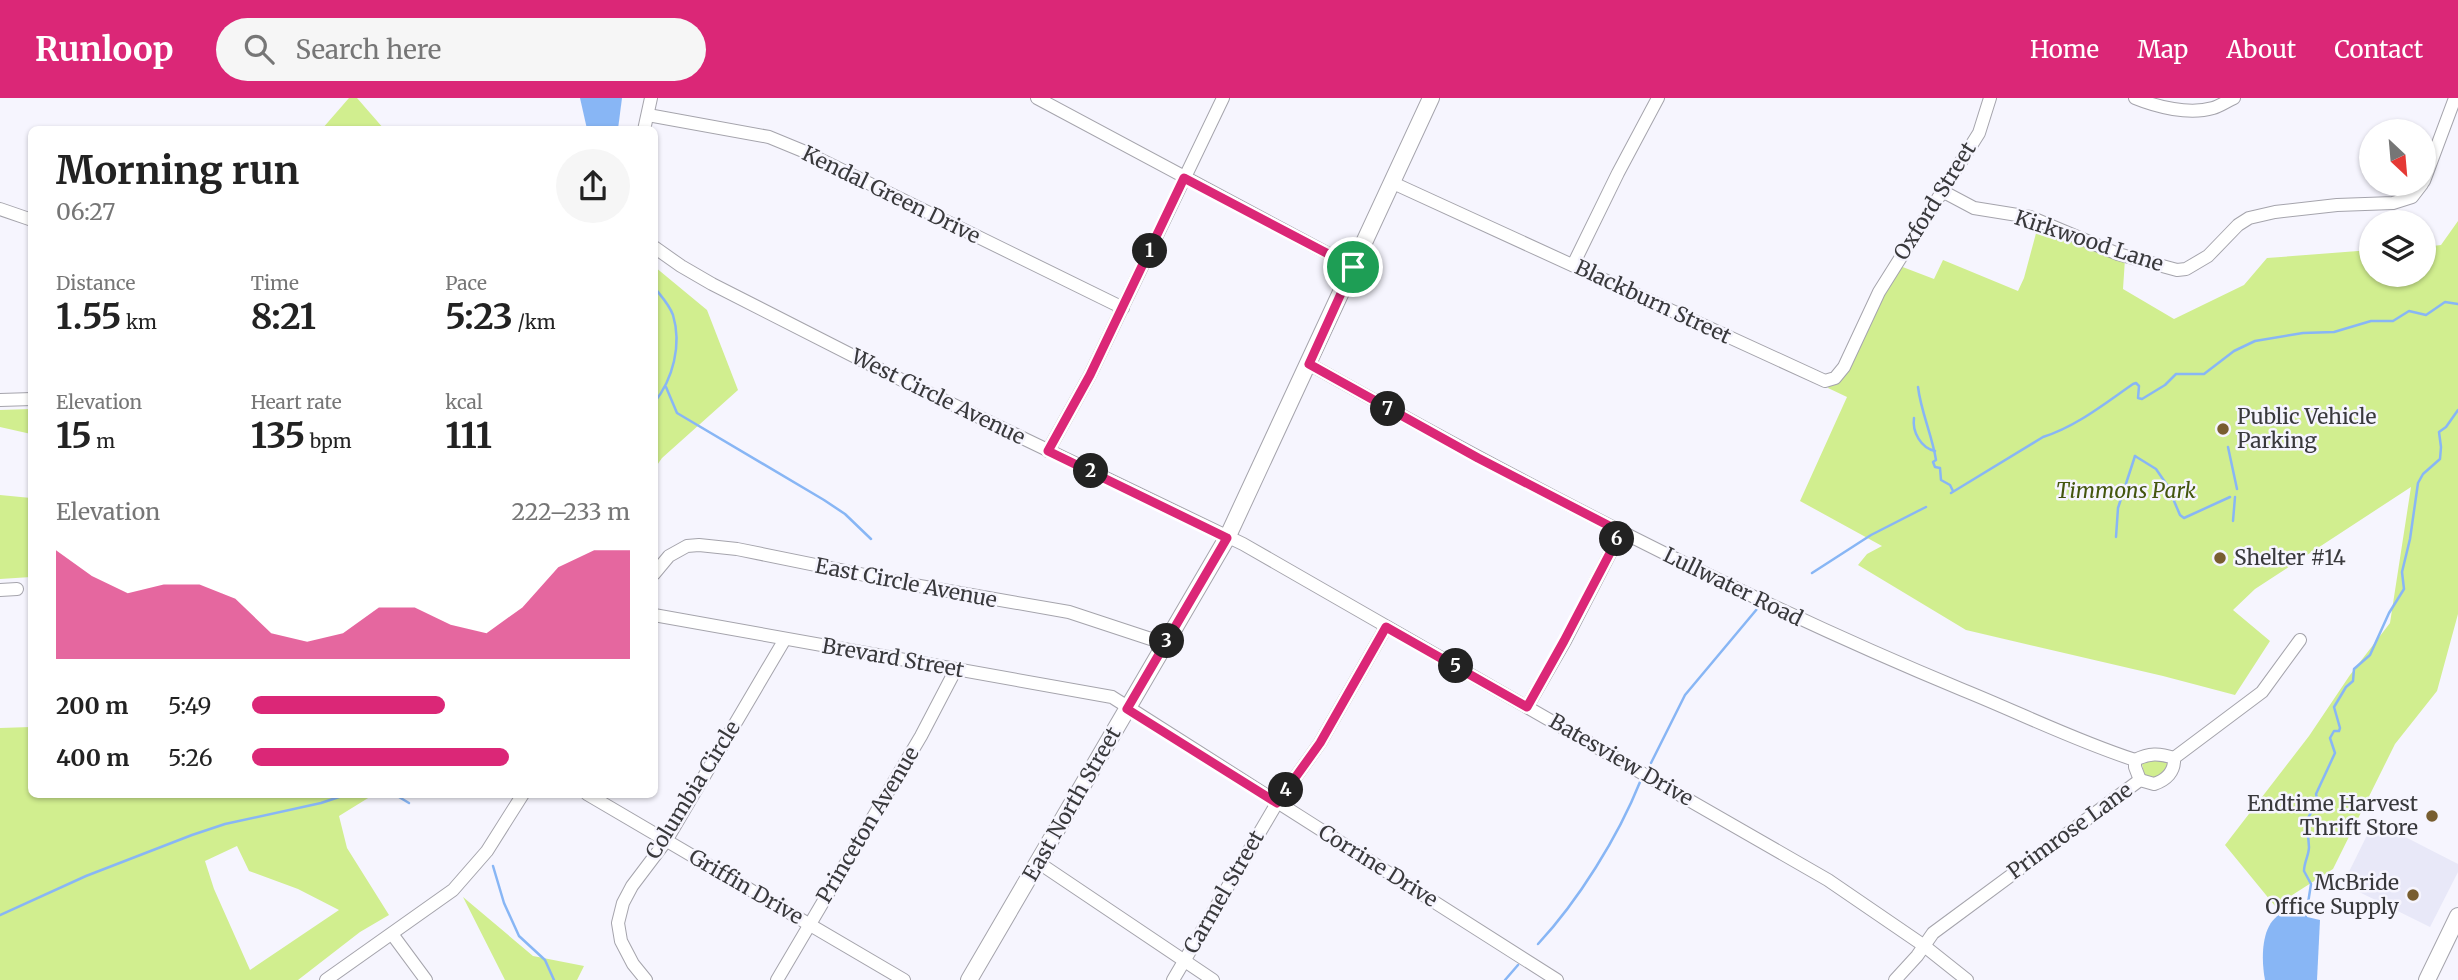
<!DOCTYPE html>
<html lang="en">
<head>
<meta charset="utf-8">
<style>
  :root { --surface:#fff; --page:#f6f6f6; --text:#222; --muted:#767676; --accent:#db2777 }
  body { margin:0; font-family:Merriweather,serif; background:var(--page); color:var(--text); height:100vh; display:flex; flex-direction:column; font-size:26px; white-space:nowrap }
  * { box-sizing:border-box; margin:0 }
  p { font-size:23px; color:var(--muted) }
  .icon { flex:none; width:38px; height:38px; fill:none; stroke:currentColor; stroke-width:2; stroke-linecap:round; stroke-linejoin:round }
  .map { position:relative; flex:1; overflow:hidden }
  .panel { position:absolute; left:28px; top:28px; width:630px; height:672px; display:flex; flex-direction:column; background:var(--surface); border-radius:10px; box-shadow:0 2px 5px #0004 }
  .panel>* { flex:none }
  .needle { width:46px; rotate:154deg }
  .tools { position:absolute; left:2359px; top:21px; display:grid; gap:14px }
  .tools a { display:grid; place-items:center; width:77px; height:77px; border-radius:50%; background:var(--surface); box-shadow:0 2px 5px #0004; font-size:35px }
  .pin { position:absolute; display:grid; place-items:center; width:60px; height:60px; color:#fff; margin:-30px; border:4px solid #fff; border-radius:50%; box-shadow:0 2px 7px #0007 }
  .km { position:absolute; width:35px; height:35px; margin:-18px; border-radius:50%; background:#222; color:#fff; font-size:19px; line-height:35px; text-align:center }
  .round { display:grid; place-items:center; flex:none; width:74px; height:74px; border-radius:37px; background:var(--page) }
  .headline { display:flex; align-items:center; justify-content:space-between; height:119px; padding:0 28px }
  h1 { font-size:38px; font-weight:700; line-height:52px }
  .stats { display:grid; grid-template-columns:repeat(3,1fr); gap:10px; height:119px; padding:7px 28px }
  .stats div { display:grid; align-content:center }
  .stats b { font-size:35px; font-weight:700 }
  .stats small { font-size:19px; font-weight:400 }
  .stats p { font-size:19px }
  .chart { height:196px; padding:14px 28px }
  .chart p { display:flex; justify-content:space-between }
  .chart svg { width:100%; height:126px; margin-top:7px; fill:var(--accent); opacity:.7 }
  ul { padding:0 28px; list-style:none; font-size:23px }
  li { display:grid; grid-template-columns:112px 84px 1fr; align-items:center; height:52px }
  li i { height:18px; border-radius:9px; background:var(--accent) }
  header { display:flex; align-items:center; gap:42px; box-sizing:border-box; height:98px; padding:0 35px; background:var(--accent); color:#fff }
  header strong { font-size:33px }
  nav { display:flex; gap:38px; margin-inline-start:auto; font-size:24px }
  .search { width:490px; height:63px; background:var(--page); display:flex; align-items:center; gap:18px; box-sizing:border-box; padding:0 24px; border-radius:38px; color:var(--muted); font-size:26px }
  .map>svg:first-child { display:block }
</style>
</head>
<body>
<header>
<strong>Runloop</strong>
<div class="search"><svg class="icon" aria-label="search" viewBox="0 0 24 24"><circle cx="10" cy="10" r="6"/><path d="M15 15l6 6"/></svg>Search here</div>
<nav><a>Home</a><a>Map</a><a>About</a><a>Contact</a></nav>
</header>
<div class="map">
<svg width="2458" height="882" viewBox="0 0 2458 882">
  <rect width="100%" height="100%" fill="#f6f5fe"/>
  <!-- built -->
  <polygon fill="#e8e8f8" points="2374,723 2458,766 2458,774 2430,829 2343,786"/>
  <!-- green -->
  <g fill="#d1ee8f" fill-rule="evenodd">
    <polygon points="349,0 357,0 384,31 322,31"/>
    <polygon points="2458,123 2458,516 2437,593 2395,646 2333,771 2275,808 2225,747 2309,638 2350,577 2390,525 2411,389 2255,491 2233,512 2270,543 2235,597 2163,578 1966,532 1858,467 1867,456 1882,448 1800,403 1847,299 1828,290 1900,168 1934,181 1943,162 2018,193 2024,180 2039,124 2125,161 2123,191 2174,221 2244,187 2267,160 2371,152 2371,177 2424,177 2424,149 2441,147"/>
    <polygon points="655,169 707,212 738,292 662,360 655,370"/>
    <polygon points="31,311 31,336 0,329 0,312"/>
    <polygon points="0,397 31,400 31,479 0,481"/>
    <path d="M31,629L32,696L373,697L339,718L347,750L389,817L360,834L298,882H0V630ZM237,748L249,773L298,791L339,812L250,872L214,791L205,763Z"/>
    <polygon points="2149,661 2166,662 2168,668 2161,679 2149,681 2144,676 2142,666"/>
    <polygon points="463,799 533,858 584,868 577,882 505,882"/>
  </g>
  <!-- water -->
  <g fill="#88b6f5">
    <polygon points="580,0 622,0 618,31 587,31"/>
    <path d="M2286,814L2320,822L2317,882H2265C2261,861 2260,821 2286,814Z"/>
  </g>
  <g fill="none" stroke-linecap="round" stroke-linejoin="round">
    <!-- stream -->
    <g stroke="#88b6f5" stroke-width="2.5">
      <path d="M654,189C661,198 669,206 673,217C682,247 673,281 654,305"/>
      <polyline points="666,289 677,315 824,402 845,416 871,441"/>
      <path d="M1918,289C1921,314 1932,337 1936,362L1933,364L1935,369L1940,370L1941,382L1950,387L1953,393"/>
      <path d="M1914,320C1912,334 1921,350 1935,353"/>
      <polyline points="2228,349 2237,391"/>
      <polyline points="2135,358 2156,371 2167,387"/>
      <path d="M1951,395L2043,339C2077,328 2104,306 2133,286L2136,285L2139,288L2138,300L2142,301L2165,287L2176,276H2204L2234,253L2255,243L2303,235L2334,234L2371,223H2393L2409,213L2426,217L2445,204L2458,206"/>
      <polyline points="2174,403 2180,417 2184,420 2230,399"/>
      <polyline points="2233,423 2235,399"/>
      <polyline points="2116,439 2118,410 2135,358"/>
      <polyline points="1812,475 1871,437 1926,409"/>
      <polyline points="1651,665 1685,597 1757,511"/>
      <polyline points="394,696 409,705"/>
      <polyline points="493,768 504,805 519,838 545,862 554,882"/>
      <polyline points="0,817 86,778 192,737 225,726 321,705 348,696"/>
      <path d="M2306,818L2311,786L2304,773C2304,764 2309,757 2309,749C2308,723 2300,729 2318,705L2316,696L2335,655L2330,640L2334,633H2339L2340,630L2334,609L2346,589L2353,583L2354,571L2370,557L2389,515L2404,491L2402,474L2410,441L2418,385L2423,376L2440,361L2441,349L2439,334L2446,329L2458,312"/>
      <path d="M1538,846C1578,803 1618,739 1640,684"/>
      <polyline points="1505,882 1518,867"/>
    </g>
    <defs>
      <g id="minor">
        <polyline points="1037,0 1353,169"/>
        <path d="M2135,0C2157,9 2189,17 2213,10C2220,8 2227,3 2234,0"/>
        <polyline points="648,17 769,39 803,53 1123,210"/>
        <polyline points="644,32 651,0"/>
        <polyline points="2424,83 2455,0"/>
        <polyline points="1393,85 1825,283 1835,280 1844,269 1879,194 1979,35 1990,0"/>
        <polyline points="1942,93 1974,110 2030,119 2118,156 2177,172 2186,171 2208,158 2238,127 2249,120 2275,114 2337,107 2393,105 2412,99 2422,86"/>
        <polyline points="0,111 32,122"/>
        <polyline points="654,149 681,168 712,186 881,272 1243,446 1828,782 1923,847 1967,882"/>
        <polyline points="1573,167 1618,75 1658,0"/>
        <path d="M1309,266C1522,385 1738,499 1963,592C2020,615 2076,643 2135,662V669L2140,682"/>
        <polyline points="0,302 32,301"/>
        <polyline points="1048,353 1090,277 1223,0"/>
        <polyline points="654,476 669,458 687,448 699,447 737,451 914,487 1069,514 1166,546"/>
        <polyline points="0,492 17,491"/>
        <polyline points="654,517 1112,599 1557,882"/>
        <polyline points="1527,609 1565,543 1621,434"/>
        <path d="M2135,662C2149,655 2159,655 2174,660"/>
        <polyline points="587,696 904,882"/>
        <polyline points="1039,765 1213,882"/>
        <polyline points="392,836 426,882"/>
        <polyline points="326,882 453,792 487,753 523,696"/>
        <polyline points="646,882 633,866 621,843 618,825 623,805 632,788 666,743 785,541"/>
        <polyline points="777,882 921,638 956,571"/>
        <polyline points="1173,882 1277,705 1320,645 1386,529"/>
        <path d="M1895,882L1917,858L1933,835L2140,682L2154,686C2166,682 2175,674 2174,660L2262,594L2300,542"/>
      </g>
      <g id="major">
        <polyline points="969,882 1227,440 1431,0"/>
        <polyline points="2427,882 2458,818"/>
      </g>
    </defs>
    <!-- minor casing -->
    <use href="#minor" stroke="#a5a4ac" stroke-width="14"/>
    <!-- major casing -->
    <use href="#major" stroke="#a5a4ac" stroke-width="18"/>
    <!-- minor -->
    <use href="#minor" stroke="#fff" stroke-width="12"/>
    <!-- major -->
    <use href="#major" stroke="#fff" stroke-width="16"/>
  </g>
  <g fill="none" stroke-linecap="round" stroke-linejoin="round">
    <defs>
      <polygon id="route" points="1184,80 1353,169 1309,266 1478,360 1621,434 1564,543 1527,609 1386,529 1320,645 1277,705 1127,611 1227,440 1048,353 1090,277"/>
    </defs>
    <!-- route casing -->
    <use href="#route" stroke="#fff" stroke-width="14"/>
    <!-- route -->
    <use href="#route" stroke="#db2777" stroke-width="9"/>
  </g>
  <!-- markers -->
  <g fill="#785e30" stroke="#f6f5fe" stroke-width="2.5">
    <circle cx="2223" cy="331" r="7"/>
    <circle cx="2220" cy="460" r="7"/>
    <circle cx="2432" cy="718" r="7"/>
    <circle cx="2413" cy="797" r="7"/>
  </g>
  <g text-anchor="middle" stroke-width="5" stroke-linejoin="round" paint-order="stroke">
    <!-- street labels -->
    <g font-size="21" fill="#39393c" stroke="#f6f5fe">
      <text transform="translate(891 97) rotate(26)" y="7">Kendal Green Drive</text>
      <text transform="translate(1935 103) rotate(-58)" y="7">Oxford Street</text>
      <text transform="translate(2089 143) rotate(18)" y="7">Kirkwood Lane</text>
      <text transform="translate(1653 204) rotate(25)" y="7">Blackburn Street</text>
      <text transform="translate(938 299) rotate(26)" y="7">West Circle Avenue</text>
      <text transform="translate(906 485) rotate(11)" y="7">East Circle Avenue</text>
      <text transform="translate(1733 489) rotate(26)" y="7">Lullwater Road</text>
      <text transform="translate(893 560) rotate(10)" y="7">Brevard Street</text>
      <text transform="translate(1621 662) rotate(30)" y="7">Batesview Drive</text>
      <text transform="translate(693 692) rotate(-58)" y="7">Columbia Circle</text>
      <text transform="translate(1072 706) rotate(-60)" y="7">East North Street</text>
      <text transform="translate(868 727) rotate(-59)" y="7">Princeton Avenue</text>
      <text transform="translate(2070 733) rotate(-36)" y="7">Primrose Lane</text>
      <text transform="translate(1378 768) rotate(32)" y="7">Corrine Drive</text>
      <text transform="translate(746 789) rotate(30)" y="7">Griffin Drive</text>
      <text transform="translate(1224 794) rotate(-60)" y="7">Carmel Street</text>
    </g>
    <!-- poi labels -->
    <g font-size="21" fill="#39393c" stroke="#f6f5fe" text-anchor="start">
      <text x="2237" y="326">Public Vehicle<tspan x="2237" dy="24">Parking</tspan></text>
      <text x="2234" y="467">Shelter #14</text>
      <text x="2418" y="713" text-anchor="end">Endtime Harvest<tspan x="2418" dy="24">Thrift Store</tspan></text>
      <text x="2399" y="792" text-anchor="end">McBride<tspan x="2399" dy="24">Office Supply</tspan></text>
    </g>
    <!-- park labels -->
    <g font-size="21" font-style="italic" fill="#44560e" stroke="#f6f5fe">
      <text x="2126" y="400">Timmons Park</text>
    </g>
  </g>
</svg>
<div class="tools">
<a><svg class="needle" viewBox="-14 -14 28 28"><path d="M0-13l5 13h-10z" fill="#e53935"/><path d="M0 13l5-13h-10z" fill="#767676"/></svg></a>
<a><svg class="icon" aria-label="layers" viewBox="0 0 24 24"><path d="M12 4l9 5-9 5-9-5zM3 14l9 5 9-5"/></svg></a>
</div>
<div class="pin" style="left:1353px;top:169px;background:#1e9e55"><svg class="icon" aria-label="arrive" viewBox="0 0 24 24"><path d="M6 21V4h12l-3 4 3 4H6"/></svg></div>
<b class="km" style="left:1150px;top:153px">1</b>
<b class="km" style="left:1091px;top:373px">2</b>
<b class="km" style="left:1167px;top:543px">3</b>
<b class="km" style="left:1286px;top:692px">4</b>
<b class="km" style="left:1456px;top:568px">5</b>
<b class="km" style="left:1617px;top:441px">6</b>
<b class="km" style="left:1388px;top:311px">7</b>
<section class="panel">
<div class="headline"><div><h1>Morning run</h1><p>06:27</p></div><a class="round"><svg class="icon" aria-label="share" viewBox="0 0 24 24"><path d="M12 15V3M7 8l5-5 5 5M5 13v7h14v-7"/></svg></a></div>
<div class="stats">
<div><p>Distance</p><b>1.55<small> km</small></b></div>
<div><p>Time</p><b>8:21</b></div>
<div><p>Pace</p><b>5:23<small> /km</small></b></div>
</div>
<div class="stats">
<div><p>Elevation</p><b>15<small> m</small></b></div>
<div><p>Heart rate</p><b>135<small> bpm</small></b></div>
<div><p>kcal</p><b>111</b></div>
</div>
<div class="chart"><p><span>Elevation</span>222–233 m</p>
<svg viewBox="0 0 160 44" preserveAspectRatio="none"><path d="M0 44V6L10 15L20 21L30 18L40 18L50 23L60 35L70 38L80 35L90 26L100 26L110 32L120 35L130 26L140 12L150 6L160 6V44z"/></svg>
</div>
<ul>
<li><b>200 m</b>5:49<i style="width:51%"></i></li>
<li><b>400 m</b>5:26<i style="width:68%"></i></li>
</ul>
</section>
</div>
</body>
</html>
